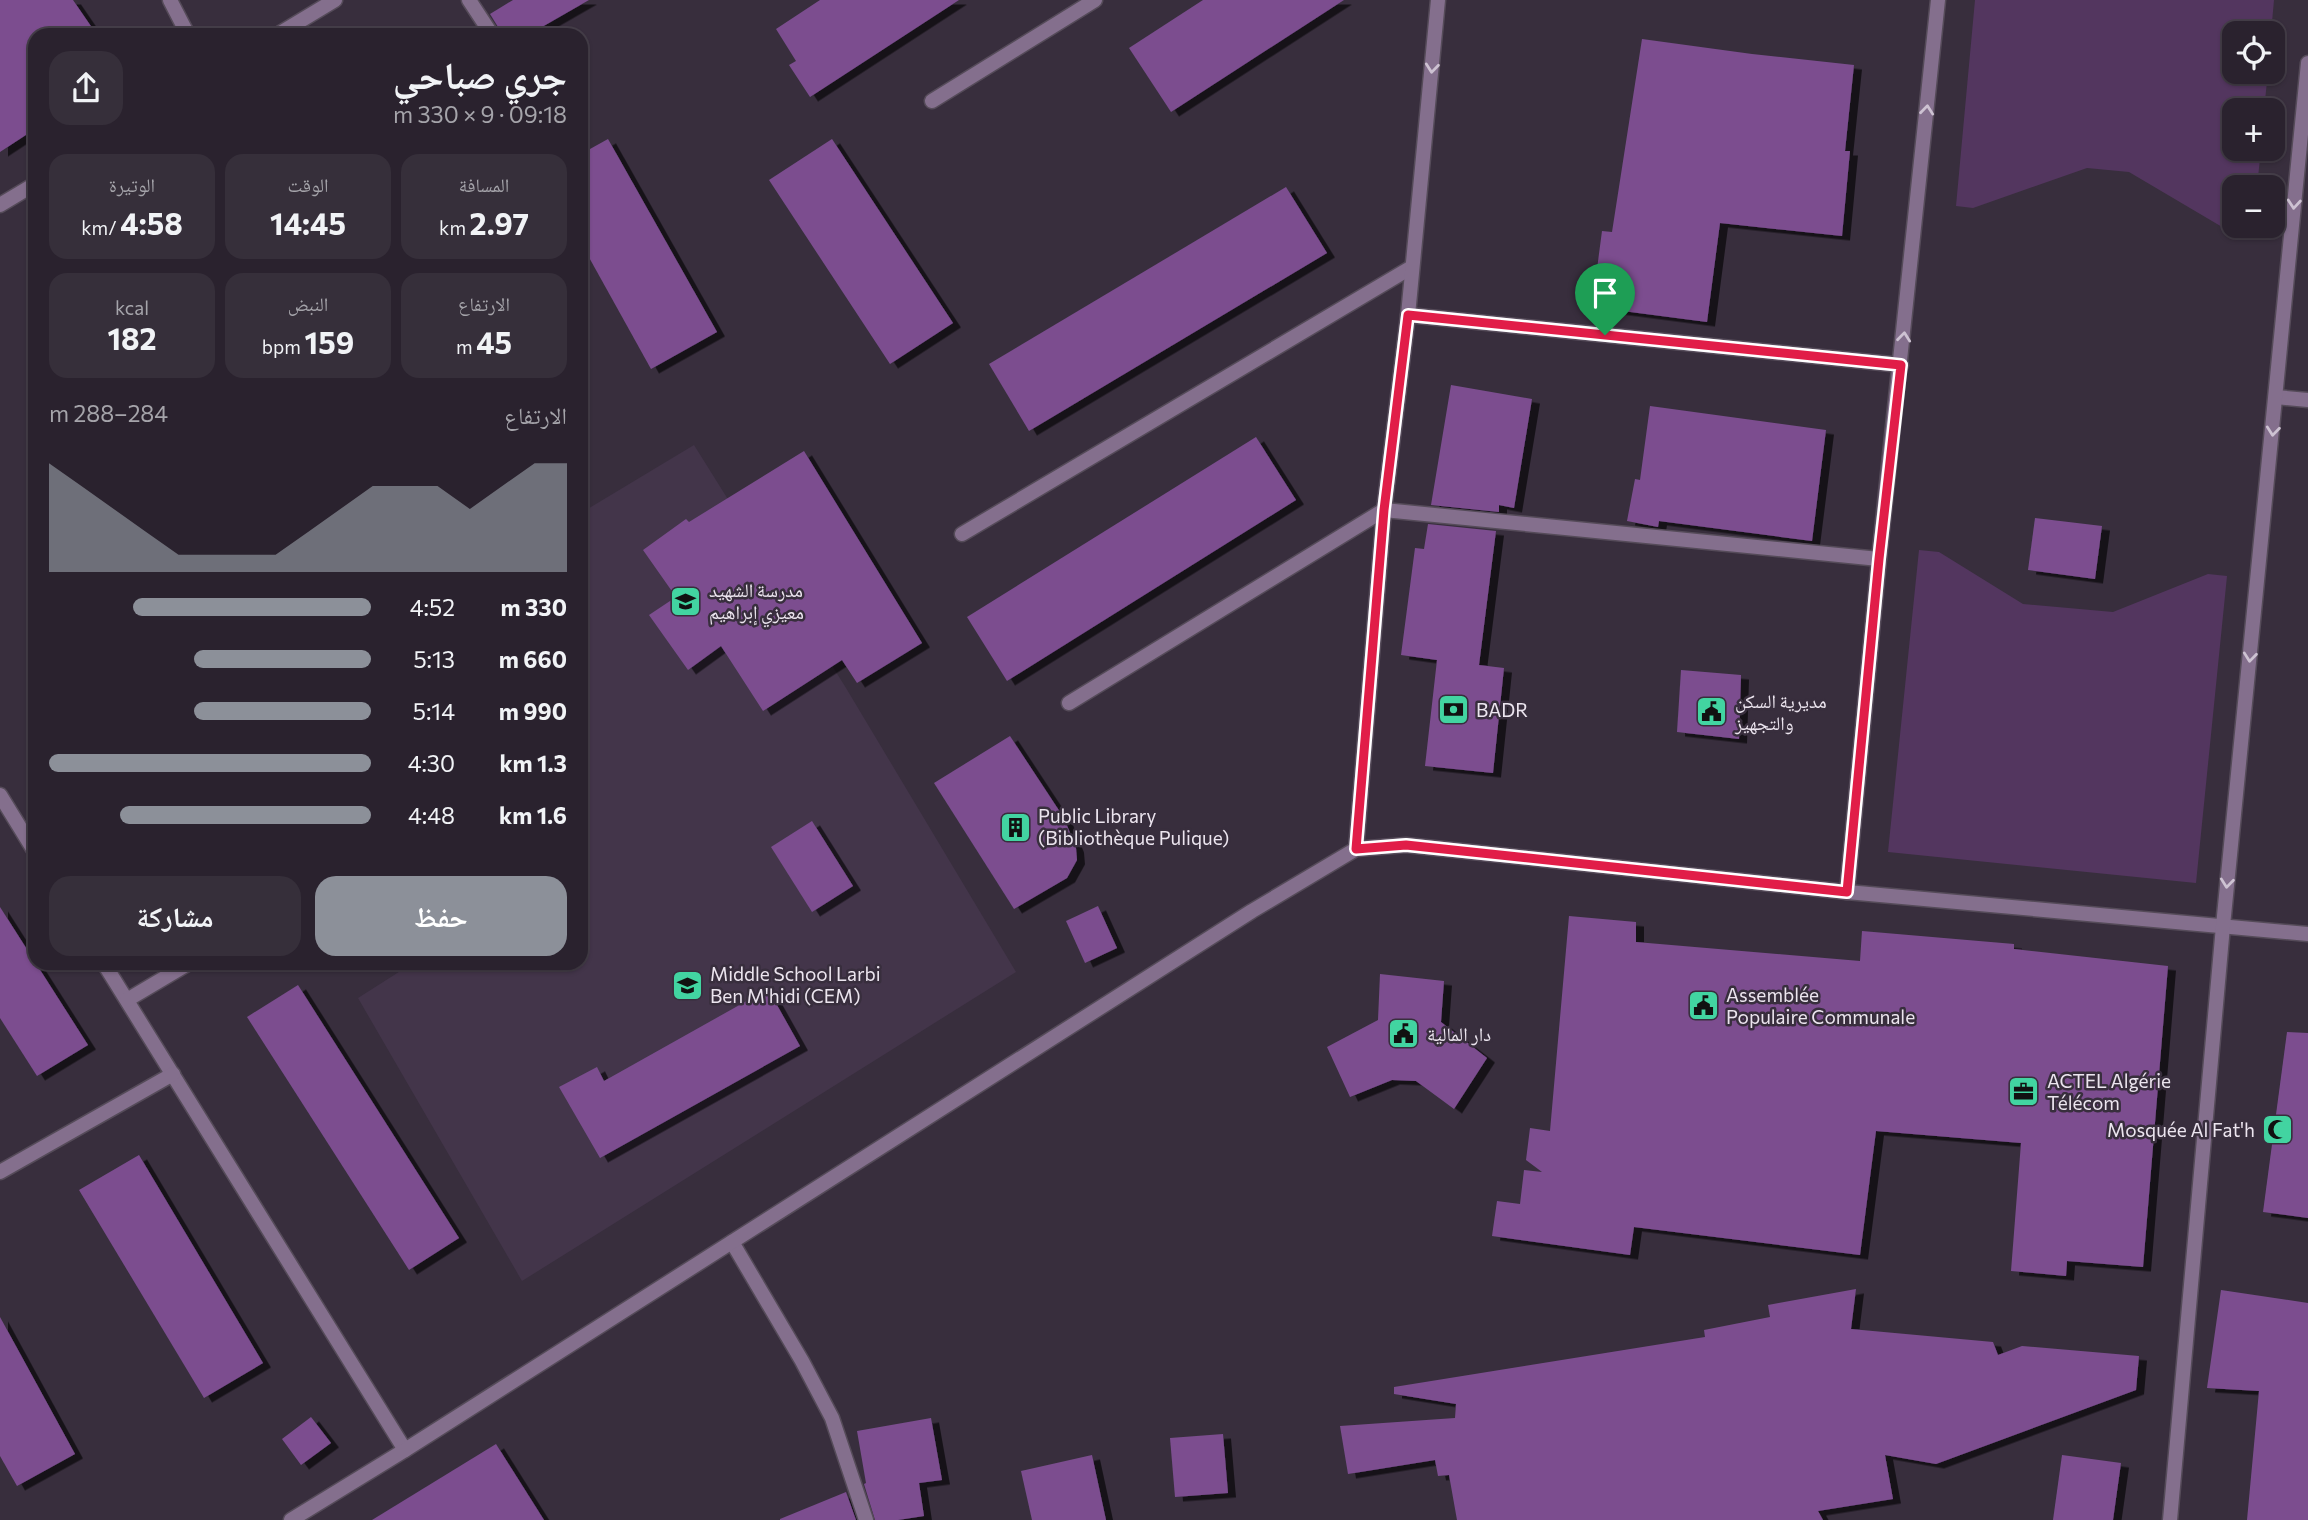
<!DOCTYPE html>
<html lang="ar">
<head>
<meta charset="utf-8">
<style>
  :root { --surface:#2a222e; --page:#362f3a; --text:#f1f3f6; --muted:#a5a4aa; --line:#463f4a; --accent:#8c9099 }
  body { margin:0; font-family:Commissioner,"Noto Naskh Arabic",sans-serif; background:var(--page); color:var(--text); direction:rtl; height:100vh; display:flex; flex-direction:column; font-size:26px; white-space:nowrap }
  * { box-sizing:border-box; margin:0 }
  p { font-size:23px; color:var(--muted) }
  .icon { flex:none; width:38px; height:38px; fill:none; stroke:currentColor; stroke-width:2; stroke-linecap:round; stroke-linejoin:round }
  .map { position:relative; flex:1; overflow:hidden; direction:ltr }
  .sheet { position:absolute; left:28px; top:28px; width:560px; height:942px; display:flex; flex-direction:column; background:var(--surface); border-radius:21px; box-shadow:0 2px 5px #0004,0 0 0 2px var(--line); direction:rtl }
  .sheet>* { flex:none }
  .tools { position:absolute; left:2222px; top:21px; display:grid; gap:14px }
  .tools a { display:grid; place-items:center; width:63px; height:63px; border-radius:14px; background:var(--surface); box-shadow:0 2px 5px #0004,0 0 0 2px var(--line); font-size:35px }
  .pin { position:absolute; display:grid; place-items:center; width:60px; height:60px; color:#fff; margin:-72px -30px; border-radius:50% 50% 50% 0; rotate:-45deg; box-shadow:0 0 7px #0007 }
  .pin .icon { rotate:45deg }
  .round { display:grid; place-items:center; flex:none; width:74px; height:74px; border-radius:21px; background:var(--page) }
  .overview { display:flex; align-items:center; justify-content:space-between; height:119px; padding:0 21px }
  h1 { font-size:38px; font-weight:700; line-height:52px }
  .figures { display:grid; grid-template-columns:repeat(3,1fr); gap:10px; height:119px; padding:7px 21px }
  .figures div { display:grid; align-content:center; border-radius:18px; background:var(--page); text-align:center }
  .figures b { font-size:30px; font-weight:700 }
  .figures small { font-size:19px; font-weight:400 }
  .figures p { font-size:19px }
  .chart { height:196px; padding:14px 21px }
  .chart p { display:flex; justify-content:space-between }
  .chart svg { width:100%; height:126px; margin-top:7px; fill:var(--accent); opacity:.7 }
  .action { display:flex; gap:14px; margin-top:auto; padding:14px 21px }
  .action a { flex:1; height:80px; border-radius:21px; background:var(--accent); color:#fff; font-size:28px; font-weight:700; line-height:80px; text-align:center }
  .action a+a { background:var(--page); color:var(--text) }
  ul { padding:0 21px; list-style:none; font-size:23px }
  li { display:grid; grid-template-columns:112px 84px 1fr; align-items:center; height:52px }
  li i { height:18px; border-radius:9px; background:var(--accent) }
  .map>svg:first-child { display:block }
</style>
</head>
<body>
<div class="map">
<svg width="2308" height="1520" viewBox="0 0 2308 1520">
  <defs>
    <filter id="shadow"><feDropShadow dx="8" dy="4.5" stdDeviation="0" flood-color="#0009"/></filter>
  </defs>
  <rect width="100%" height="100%" fill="#382e3d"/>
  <!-- built -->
  <polygon fill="#43354a" points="694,445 846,688 1016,972 522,1281 358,998 413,963 581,962 581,513"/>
  <!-- green -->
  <g fill="#53365f">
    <polygon points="1975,0 2274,0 2271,33 2235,33 2235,72 2268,72 2264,110 2235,110 2235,149 2261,149 2257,187 2235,187 2235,226 2254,226 2253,236 2234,234 2129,172 2087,168 1973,208 1956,206"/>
    <polygon points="1919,550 1939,552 2023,604 2113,612 2208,574 2227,576 2196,883 1888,852"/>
  </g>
  <!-- building -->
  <g fill="#7b4e8f" filter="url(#shadow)">
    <polygon points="0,0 73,0 97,35 35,35 35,129 0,152"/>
    <polygon points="513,0 589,0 528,35 503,35 490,14"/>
    <polygon points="820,0 959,0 810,97 789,65 796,61 776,29"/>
    <polygon points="1203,0 1344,0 1171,112 1129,48"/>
    <polygon points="1642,39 1752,54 1854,65 1845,151 1850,151 1842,236 1720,223 1707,322 1592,307 1602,231 1612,232"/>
    <polygon points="608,139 717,332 651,369 581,243 581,154"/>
    <polygon points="832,139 953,323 890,364 769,180"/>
    <polygon points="1286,187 1327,253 1029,431 989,364"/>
    <polygon points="1451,385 1532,399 1514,508 1499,505 1499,512 1431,505"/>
    <polygon points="1650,406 1826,430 1812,541 1659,521 1658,527 1627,521 1635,479 1640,480"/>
    <polygon points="1256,437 1296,500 1007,681 967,617"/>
    <polygon points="804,451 922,643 857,683 842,660 763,711 721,646 688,670 649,615 676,597 643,550 686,519 689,522"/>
    <polygon points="2035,518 2102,526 2095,579 2028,570"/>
    <polygon points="1428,524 1496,531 1479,665 1504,668 1493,773 1425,766 1437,660 1401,655 1415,548 1424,549"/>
    <polygon points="1681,670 1741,675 1739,739 1677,732"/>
    <polygon points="1010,736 1064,818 1076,848 1077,860 1067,878 1014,909 934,783"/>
    <polygon points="812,821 853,886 812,912 771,847"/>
    <polygon points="1098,906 1117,948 1085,963 1066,921"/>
    <polygon points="0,907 88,1045 37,1076 0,1018"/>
    <polygon points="1569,916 1636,922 1636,942 1860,961 1862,931 2014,944 2014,949 2168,966 2143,1267 2067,1261 2066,1276 2011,1271 2021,1143 1876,1131 1860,1255 1634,1227 1630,1255 1492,1236 1497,1201 1520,1204 1524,1170 1542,1172 1526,1160 1530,1128 1550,1131"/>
    <polygon points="1380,974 1444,981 1441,1022 1487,1058 1454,1109 1416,1081 1392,1080 1350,1097 1327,1047 1378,1020"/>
    <polygon points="298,985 459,1238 409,1270 247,1017"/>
    <polygon points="768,989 800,1046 600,1158 559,1087 597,1067 604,1081"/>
    <polygon points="2287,1032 2308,1033 2308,1218 2263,1212"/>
    <polygon points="139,1155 263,1363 204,1398 79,1190"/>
    <polygon points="1856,1289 1851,1329 1993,1342 1998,1355 2022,1346 2139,1356 2136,1390 1936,1464 1885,1455 1893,1499 1818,1511 1823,1520 1457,1520 1449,1475 1438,1476 1435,1460 1348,1474 1340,1426 1455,1418 1456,1404 1394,1394 1394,1387 1705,1337 1704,1330 1770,1317 1768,1305"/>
    <polygon points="2221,1290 2308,1303 2308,1520 2247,1520 2259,1391 2207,1388"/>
    <polygon points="0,1317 75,1454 17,1486 0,1456"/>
    <polygon points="311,1417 331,1443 301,1465 282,1439"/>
    <polygon points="931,1418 942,1480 919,1483 924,1516 898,1520 875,1520 864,1484 866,1483 857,1431"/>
    <polygon points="1223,1434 1228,1493 1175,1497 1170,1438"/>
    <polygon points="496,1444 544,1520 372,1520"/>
    <polygon points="1092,1455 1106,1520 1032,1520 1021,1471"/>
    <polygon points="2062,1455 2121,1463 2113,1520 2053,1520"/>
    <polygon points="846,1492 856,1520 780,1520 780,1519"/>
  </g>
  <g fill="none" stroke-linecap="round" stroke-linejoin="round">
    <defs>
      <g id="street">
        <polyline points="170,0 188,35"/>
        <polyline points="469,0 492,35"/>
        <polyline points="277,35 335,0"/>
        <polyline points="932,101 1095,0"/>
        <polyline points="0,205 35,184"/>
        <polyline points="1408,315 1901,365"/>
        <polyline points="2276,397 2308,400"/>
        <polyline points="962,534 1412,267"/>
        <polyline points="1069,703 1384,510 1879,559"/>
        <polyline points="0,795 35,852"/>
        <polyline points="1356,849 1384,510 1408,315 1438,0"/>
        <polyline points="1847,892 1879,559 1938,0"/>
        <polyline points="103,962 405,1450"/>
        <polyline points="127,1000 191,962"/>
        <polyline points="0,1172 173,1074"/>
        <polyline points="732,1242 802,1361 832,1418 866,1520"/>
        <polyline points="291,1520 405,1450 1252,911 1356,849 1406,845 1847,892 2308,934"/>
        <polyline points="2170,1520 2223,926 2308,63"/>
      </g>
    </defs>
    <!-- street casing -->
    <use href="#street" stroke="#554b59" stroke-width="17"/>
    <!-- street -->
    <use href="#street" stroke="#846f8d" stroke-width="14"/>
  </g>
  <!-- one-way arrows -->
  <defs><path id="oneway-chevron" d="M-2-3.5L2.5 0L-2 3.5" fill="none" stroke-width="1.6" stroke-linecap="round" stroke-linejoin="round" transform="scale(1.75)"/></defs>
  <g stroke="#cdc2d2">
    <use href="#oneway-chevron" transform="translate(1432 68) rotate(96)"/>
    <use href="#oneway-chevron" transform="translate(1927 110) rotate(-84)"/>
    <use href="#oneway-chevron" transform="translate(2294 204) rotate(95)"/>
    <use href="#oneway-chevron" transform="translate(1904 337) rotate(-84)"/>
    <use href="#oneway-chevron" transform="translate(2273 431) rotate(96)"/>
    <use href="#oneway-chevron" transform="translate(2250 657) rotate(96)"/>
    <use href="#oneway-chevron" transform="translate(2227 883) rotate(96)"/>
  </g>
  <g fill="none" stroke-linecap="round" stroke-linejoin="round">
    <defs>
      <polygon id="route" points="1408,315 1901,365 1879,559 1847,892 1406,845 1356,849 1384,510"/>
    </defs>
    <!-- route casing -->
    <use href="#route" stroke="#fff" stroke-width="14"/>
    <!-- route -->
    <use href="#route" stroke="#e11d48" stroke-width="9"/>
  </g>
  <!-- icons -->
  <defs>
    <symbol id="school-square" viewBox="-11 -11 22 22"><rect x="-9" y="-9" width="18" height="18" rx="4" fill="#42d4a1" stroke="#382e3d"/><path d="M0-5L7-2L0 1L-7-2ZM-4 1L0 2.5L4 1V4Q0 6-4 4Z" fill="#111"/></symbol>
    <symbol id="bank-square" viewBox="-11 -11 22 22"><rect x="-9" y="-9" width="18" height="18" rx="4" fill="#42d4a1" stroke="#382e3d"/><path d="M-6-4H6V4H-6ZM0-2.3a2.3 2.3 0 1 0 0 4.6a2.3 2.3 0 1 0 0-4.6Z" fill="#111"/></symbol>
    <symbol id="civic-square" viewBox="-11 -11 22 22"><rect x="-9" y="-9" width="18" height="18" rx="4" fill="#42d4a1" stroke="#382e3d"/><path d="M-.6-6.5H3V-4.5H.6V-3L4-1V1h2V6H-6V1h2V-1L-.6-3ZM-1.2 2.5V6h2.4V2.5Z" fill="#111"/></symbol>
    <symbol id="building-square" viewBox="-11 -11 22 22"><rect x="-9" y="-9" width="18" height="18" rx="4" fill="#42d4a1" stroke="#382e3d"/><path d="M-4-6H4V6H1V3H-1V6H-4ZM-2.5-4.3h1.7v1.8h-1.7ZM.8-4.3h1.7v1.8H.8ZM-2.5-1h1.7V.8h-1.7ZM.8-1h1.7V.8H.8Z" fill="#111"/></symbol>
    <symbol id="office-square" viewBox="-11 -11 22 22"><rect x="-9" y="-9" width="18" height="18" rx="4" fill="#42d4a1" stroke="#382e3d"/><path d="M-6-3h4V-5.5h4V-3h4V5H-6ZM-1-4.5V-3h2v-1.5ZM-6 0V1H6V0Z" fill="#111"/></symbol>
    <symbol id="mosque-square" viewBox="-11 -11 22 22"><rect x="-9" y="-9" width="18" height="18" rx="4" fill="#42d4a1" stroke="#382e3d"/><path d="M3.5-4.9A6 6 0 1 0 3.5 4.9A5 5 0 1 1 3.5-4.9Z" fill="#111"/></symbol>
  </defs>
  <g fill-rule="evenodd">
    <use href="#school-square" x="668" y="584" width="35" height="35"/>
    <use href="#bank-square" x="1436" y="692" width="35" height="35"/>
    <use href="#civic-square" x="1694" y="694" width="35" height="35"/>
    <use href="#building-square" x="998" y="810" width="35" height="35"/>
    <use href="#school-square" x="670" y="968" width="35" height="35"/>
    <use href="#civic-square" x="1686" y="988" width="35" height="35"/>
    <use href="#civic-square" x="1386" y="1016" width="35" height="35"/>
    <use href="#office-square" x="2006" y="1074" width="35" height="35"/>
    <use href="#mosque-square" x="2260" y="1112" width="35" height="35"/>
  </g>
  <g text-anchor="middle" stroke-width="5" stroke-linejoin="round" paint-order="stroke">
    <!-- poi labels -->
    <g font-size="19" fill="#ece5ef" stroke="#382e3d" text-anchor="start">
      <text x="709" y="597">مدرسة الشهيد<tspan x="709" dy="22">معيزي إبراهيم</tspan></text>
      <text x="1735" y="708">مديرية السكن<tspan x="1735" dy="22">والتجهيز</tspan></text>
      <text x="1476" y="717">BADR</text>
      <text x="1038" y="823">Public Library<tspan x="1038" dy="22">(Bibliothèque Pulique)</tspan></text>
      <text x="710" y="981">Middle School Larbi<tspan x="710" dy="22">Ben M'hidi (CEM)</tspan></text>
      <text x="1726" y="1002">Assemblée<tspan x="1726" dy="22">Populaire Communale</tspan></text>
      <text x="1427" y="1041">دار المالية</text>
      <text x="2047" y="1088">ACTEL Algérie<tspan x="2047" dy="22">Télécom</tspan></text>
      <text x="2255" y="1137" text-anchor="end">Mosquée Al Fat'h</text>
    </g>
  </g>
</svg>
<div class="tools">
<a><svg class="icon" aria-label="locate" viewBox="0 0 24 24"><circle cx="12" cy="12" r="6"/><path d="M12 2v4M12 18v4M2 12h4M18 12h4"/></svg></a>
<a>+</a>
<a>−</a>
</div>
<div class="pin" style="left:1605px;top:335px;background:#1e9e55"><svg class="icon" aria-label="arrive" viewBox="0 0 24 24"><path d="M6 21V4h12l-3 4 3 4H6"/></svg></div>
<section class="sheet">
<div class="overview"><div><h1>جري صباحي</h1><p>09:18 · 9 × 330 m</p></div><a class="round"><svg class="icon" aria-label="share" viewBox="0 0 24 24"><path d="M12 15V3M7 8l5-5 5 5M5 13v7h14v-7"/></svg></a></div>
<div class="figures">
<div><p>المسافة</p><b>2.97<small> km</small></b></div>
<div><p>الوقت</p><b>14:45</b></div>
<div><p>الوتيرة</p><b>4:58<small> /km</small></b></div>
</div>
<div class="figures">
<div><p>الارتفاع</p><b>45<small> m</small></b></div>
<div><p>النبض</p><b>159<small> bpm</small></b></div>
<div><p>kcal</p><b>182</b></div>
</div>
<div class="chart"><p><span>الارتفاع</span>284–288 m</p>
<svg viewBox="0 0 160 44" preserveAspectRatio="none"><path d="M0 44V6L10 14L20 22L30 30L40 38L50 38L60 38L70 38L80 30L90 22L100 14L110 14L120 14L130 22L140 14L150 6L160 6V44z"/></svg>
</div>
<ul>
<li><b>330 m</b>4:52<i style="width:74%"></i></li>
<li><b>660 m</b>5:13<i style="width:55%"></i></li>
<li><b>990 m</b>5:14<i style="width:55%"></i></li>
<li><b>1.3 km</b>4:30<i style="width:100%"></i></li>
<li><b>1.6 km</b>4:48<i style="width:78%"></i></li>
</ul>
<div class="action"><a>حفظ</a><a>مشاركة</a></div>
</section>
</div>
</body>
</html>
